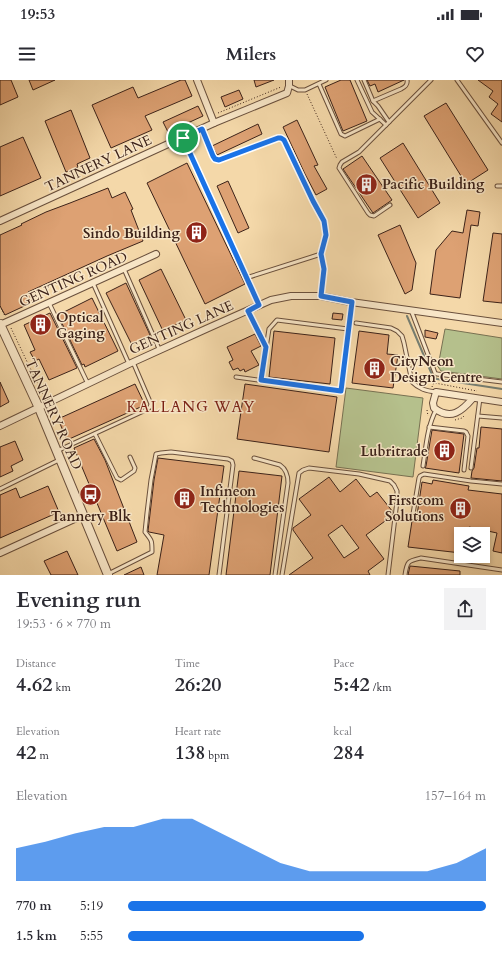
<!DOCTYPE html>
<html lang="en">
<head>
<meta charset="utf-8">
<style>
  :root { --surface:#fff; --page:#f2f2f3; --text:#2b2b33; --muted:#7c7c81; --accent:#1a73e8 }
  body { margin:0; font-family:Cardo,serif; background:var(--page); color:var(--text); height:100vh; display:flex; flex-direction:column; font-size:15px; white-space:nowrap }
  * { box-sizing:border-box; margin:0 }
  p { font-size:13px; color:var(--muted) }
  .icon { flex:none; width:22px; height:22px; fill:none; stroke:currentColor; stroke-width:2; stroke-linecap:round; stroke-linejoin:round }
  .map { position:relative; height:495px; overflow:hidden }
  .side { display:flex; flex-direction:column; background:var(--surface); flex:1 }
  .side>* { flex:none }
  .fabs { position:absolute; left:454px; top:447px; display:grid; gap:8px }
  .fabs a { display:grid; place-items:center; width:36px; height:36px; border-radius:0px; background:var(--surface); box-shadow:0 2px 6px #0003; font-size:20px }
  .pin { position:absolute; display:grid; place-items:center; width:34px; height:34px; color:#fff; margin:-17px; border:2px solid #fff; border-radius:50%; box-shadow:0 1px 4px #0007 }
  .round { display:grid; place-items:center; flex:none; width:42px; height:42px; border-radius:0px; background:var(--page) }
  .summary { display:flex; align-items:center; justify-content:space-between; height:68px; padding:0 16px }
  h1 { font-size:22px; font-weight:700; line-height:30px }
  .metrics { display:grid; grid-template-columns:repeat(3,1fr); gap:6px; height:68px; padding:4px 16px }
  .metrics div { display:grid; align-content:center }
  .metrics b { font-size:20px; font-weight:700 }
  .metrics small { font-size:11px; font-weight:400 }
  .metrics p { font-size:11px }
  .chart { height:112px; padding:8px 16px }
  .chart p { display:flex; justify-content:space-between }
  .chart svg { width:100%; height:72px; margin-top:4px; fill:var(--accent); opacity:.7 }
  ul { padding:0 16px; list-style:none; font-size:13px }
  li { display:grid; grid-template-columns:64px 48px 1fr; align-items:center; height:30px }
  li i { height:10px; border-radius:5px; background:var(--accent) }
  .status { display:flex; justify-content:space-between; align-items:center; height:28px; padding:0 20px; background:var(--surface); direction:ltr }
  .status svg { height:11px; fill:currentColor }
  header { display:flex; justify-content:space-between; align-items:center; height:52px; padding:0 16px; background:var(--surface); font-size:18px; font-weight:700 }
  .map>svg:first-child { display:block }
</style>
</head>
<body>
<div class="status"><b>19:53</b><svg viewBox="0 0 49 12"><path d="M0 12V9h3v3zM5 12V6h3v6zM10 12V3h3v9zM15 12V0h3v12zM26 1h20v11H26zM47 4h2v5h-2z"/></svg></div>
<header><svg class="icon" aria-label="menu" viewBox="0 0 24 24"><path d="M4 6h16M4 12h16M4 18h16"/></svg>Milers<svg class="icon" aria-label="heart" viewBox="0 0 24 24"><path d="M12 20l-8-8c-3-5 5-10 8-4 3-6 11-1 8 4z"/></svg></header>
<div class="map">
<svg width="502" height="495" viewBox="0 0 502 495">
  <rect width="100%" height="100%" fill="#f4d8a9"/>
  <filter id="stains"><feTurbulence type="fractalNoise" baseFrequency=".005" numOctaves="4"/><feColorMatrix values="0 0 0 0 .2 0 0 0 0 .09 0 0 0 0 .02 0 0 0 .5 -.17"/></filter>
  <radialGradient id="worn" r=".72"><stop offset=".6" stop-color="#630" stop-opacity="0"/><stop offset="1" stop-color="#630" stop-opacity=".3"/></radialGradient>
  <!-- green -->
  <g fill="#b5c08c" stroke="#787152">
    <polygon points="445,249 502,258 502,299 441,291 434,281 439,281"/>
    <polygon points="346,308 423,318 413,397 336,387"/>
  </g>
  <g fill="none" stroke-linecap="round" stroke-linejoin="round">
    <!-- stream -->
    <polyline stroke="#767d70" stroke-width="2" points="407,236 433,297 437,299 502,309"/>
  </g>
  <!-- building -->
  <g fill="#dda173" stroke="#3c2219" fill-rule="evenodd">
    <polygon points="0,0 11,0 18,17 0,25"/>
    <polygon points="29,0 55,0 33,10"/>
    <polygon points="181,0 185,0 192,16 145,36 152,50 111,68 92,25 133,7 138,18"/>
    <polygon points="254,0 274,0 256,7"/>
    <polygon points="341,0 350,0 367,41 343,51 325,7"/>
    <polygon points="367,0 404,0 378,12 375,4 370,6"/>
    <polygon points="478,0 502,0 502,42 491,34 498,24 489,17 493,11"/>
    <polygon points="239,10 243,19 225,27 221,17"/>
    <polygon points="446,23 488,90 466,104 424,36"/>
    <polygon points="198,26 203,36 168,52 163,42"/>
    <polygon points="71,30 90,78 77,84 78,87 66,92 45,41"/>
    <polygon points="297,40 318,85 314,86 327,109 316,115 305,94 283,47"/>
    <polygon points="258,44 262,54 217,75 212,66"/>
    <polygon points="23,57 41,98 0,116 0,67"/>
    <polygon points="403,63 440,123 418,138 380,78"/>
    <polygon points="362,76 392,120 373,133 343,89"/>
    <polygon points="187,83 245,204 205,224 147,103"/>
    <polygon points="228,101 249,148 238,153 217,106"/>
    <polygon points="108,108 112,118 125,112 133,129 131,130 143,161 107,176 28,212 33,222 5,235 0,226 0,155 22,145 21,144 46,132 70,123"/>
    <polygon points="467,130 480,132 478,146 471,145 460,218 430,214 436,170 452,151 463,153"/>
    <polygon points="400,145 416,183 412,210 405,214 378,155"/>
    <polygon points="493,153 502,154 502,223 483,221"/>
    <polygon points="161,189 186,240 163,251 139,200"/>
    <polygon points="126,203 150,255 132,265 106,213"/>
    <polygon points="92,218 118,271 85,287 84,284 82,285 58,235"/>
    <polygon points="50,233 77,288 49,300 39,279 35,281 30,272 35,270 24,245"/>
    <polygon points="333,233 343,234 342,240 332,239"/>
    <polygon points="425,250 438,253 436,259 425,257"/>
    <polygon points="274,251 335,258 330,304 269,297"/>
    <polygon points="359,251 389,255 387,274 398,275 393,308 352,303"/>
    <polygon points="255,254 261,266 251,271 259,285 245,292 244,289 240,291 238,288 233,290 229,282 233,280 227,267"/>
    <polygon points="0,302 9,322 0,327"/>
    <polygon points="135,304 145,325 67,360 58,339"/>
    <polygon points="245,304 337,317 329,372 237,359"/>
    <polygon points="481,347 502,349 502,401 471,398 472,391 474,388 477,368 479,368"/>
    <polygon points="432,350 464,354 459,393 425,388 426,386"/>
    <polygon points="94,359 105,380 137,462 117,471 74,368"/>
    <polygon points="15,361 23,380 11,386 13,391 0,397 0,367"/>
    <polygon points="158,378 224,386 209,495 157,495 164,455 149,452 148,451 154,400"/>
    <polygon points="239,391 282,396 270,495 226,495"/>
    <path d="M329,397L340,412L356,399L370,417L377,412L393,432L392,436L366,455L384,479L368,491L370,495H289L313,478L293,450V448L311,435L299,419ZM342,445L359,468L344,478L328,455Z"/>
    <polygon points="433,400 469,406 468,410 502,414 502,473 493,471 497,453 469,447 469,454 461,454 461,473 408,467 412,441 416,442 422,402 432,404"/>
    <polygon points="48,406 59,432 0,458 0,415 16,408 20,418"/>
    <polygon points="67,471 78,495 51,495 44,481"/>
    <polygon points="410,486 460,491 460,495 408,495"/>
    <polygon points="141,487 144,495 124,495"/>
  </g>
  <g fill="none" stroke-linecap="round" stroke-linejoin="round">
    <defs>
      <g id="service">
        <polyline points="357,0 372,32 386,45"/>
        <polyline points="364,0 373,21 378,26 389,42"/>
        <polyline points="457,0 502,63"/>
        <polyline points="319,4 341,54 345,56 380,39"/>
        <polyline points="290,6 298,10 305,10 326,0"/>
        <path d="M373,21L401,9C405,7 408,5 407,0"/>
        <polyline points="202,49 213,76 215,79 219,80 278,58 281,58 284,60 313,121 324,141 326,155 321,174 324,189 321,216"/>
        <polyline points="183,58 259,225"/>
        <polyline points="497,106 502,106"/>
        <polyline points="390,125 374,136 370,135 368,133 339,88 340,85 342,82 359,72 431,0"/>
        <polyline points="124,189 160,271"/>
        <polyline points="246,198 321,174"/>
        <polyline points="93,203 129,284"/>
        <polyline points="49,223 88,304"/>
        <polyline points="411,230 435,293 437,294 502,302"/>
        <polyline points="247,231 266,266"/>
        <path d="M356,243L391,248L397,251L402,256L404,263L412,302C419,309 426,311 436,312"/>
        <polyline points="236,297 341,311 351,222"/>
        <polyline points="261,300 269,249 277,240 348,249"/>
        <polyline points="478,336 502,338"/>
        <polyline points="429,347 464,351 466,352 468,356 464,390"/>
        <polyline points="95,354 117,398 121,400 134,391 135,388 130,377"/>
        <polyline points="57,371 148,329 150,327 151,324 133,282"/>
        <path d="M254,378L280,385C286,389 288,396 288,403L275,495"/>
        <path d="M423,386C426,367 427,347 436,330"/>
        <polyline points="471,388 480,318"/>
        <polyline points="0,409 59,380"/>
        <polyline points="413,434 419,398 420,396 424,394 471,401 502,404"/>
        <path d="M108,494L152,472C152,460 152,461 145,452L147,433L151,400L156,374L161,373L171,372L228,379L232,381L233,385L219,495"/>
        <polyline points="282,495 299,393 303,390 309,388 359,394 390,401 394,405 397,411 397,421 388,495"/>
        <path d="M405,495C407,481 408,481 421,478L502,490"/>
      </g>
      <g id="minor">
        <polyline points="197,0 214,43"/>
        <polyline points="0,141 214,43 287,13 289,6 289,0"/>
        <polyline points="0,245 156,174"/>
        <path d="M473,318C462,331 451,341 434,328L433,323L436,312L502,322"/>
        <polyline points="0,346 129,284 206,249 271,220 291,216 321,216 351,222 502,243"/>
        <polyline points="0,473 83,435"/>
      </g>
      <polyline id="tertiary" points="0,244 39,328 108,495"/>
    </defs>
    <!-- service casing -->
    <use href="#service" stroke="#6a503d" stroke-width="5"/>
    <!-- minor casing -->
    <use href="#minor" stroke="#6a503d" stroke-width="8"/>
    <!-- tertiary casing -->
    <use href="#tertiary" stroke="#6a503d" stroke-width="10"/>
    <!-- path -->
    <g stroke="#3c2219" stroke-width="1" stroke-dasharray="1 2" stroke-linecap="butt">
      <polyline points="307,14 337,79"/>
      <polyline points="218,33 281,7"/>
      <polyline points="0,226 5,236"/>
      <polyline points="11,248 42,313 45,315"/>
      <polyline points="432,307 433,304 435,303 477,311"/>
      <polyline points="427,330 428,336"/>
      <polyline points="455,340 462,338 464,336"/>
    </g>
    <!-- service -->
    <use href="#service" stroke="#f8e6c7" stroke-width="3"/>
    <!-- minor -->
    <use href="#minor" stroke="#f8e6c7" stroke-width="6"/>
    <!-- tertiary -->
    <use href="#tertiary" stroke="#f8e6c7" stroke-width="8"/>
  </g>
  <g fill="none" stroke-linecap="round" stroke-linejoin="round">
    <defs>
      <polygon id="route" points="202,49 213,76 215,79 219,80 278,58 281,58 284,60 313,121 324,141 326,155 321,174 324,189 321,216 352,222 341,311 261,300 266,267 248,231 259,225 183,58"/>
    </defs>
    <!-- route casing -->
    <use href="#route" stroke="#fff" stroke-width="8"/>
    <!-- route -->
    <use href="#route" stroke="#1a73e8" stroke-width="5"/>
  </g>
  <!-- icons -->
  <defs>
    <symbol id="building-disc" viewBox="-11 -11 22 22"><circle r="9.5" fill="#8f2418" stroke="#f8e6c7"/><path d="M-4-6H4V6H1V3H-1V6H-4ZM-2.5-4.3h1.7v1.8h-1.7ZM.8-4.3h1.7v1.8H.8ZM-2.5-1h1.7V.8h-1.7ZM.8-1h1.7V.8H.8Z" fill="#fff"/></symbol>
    <symbol id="bus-disc" viewBox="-11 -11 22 22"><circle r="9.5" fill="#8f2418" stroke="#f8e6c7"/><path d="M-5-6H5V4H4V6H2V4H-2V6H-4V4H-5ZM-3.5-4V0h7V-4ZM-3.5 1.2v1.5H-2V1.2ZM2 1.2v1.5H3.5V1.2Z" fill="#fff"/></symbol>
  </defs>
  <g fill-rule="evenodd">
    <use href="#building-disc" x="354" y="92" width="25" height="25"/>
    <use href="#building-disc" x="184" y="140" width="25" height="25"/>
    <use href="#building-disc" x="28" y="232" width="25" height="25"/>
    <use href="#building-disc" x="362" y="276" width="25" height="25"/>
    <use href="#building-disc" x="432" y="358" width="25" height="25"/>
    <use href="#bus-disc" x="78" y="402" width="25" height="25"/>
    <use href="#building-disc" x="172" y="406" width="25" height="25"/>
    <use href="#building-disc" x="448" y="416" width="25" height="25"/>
  </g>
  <g text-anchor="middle" stroke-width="3" stroke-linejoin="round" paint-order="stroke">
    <!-- street labels -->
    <g font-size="14" fill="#3c2219" stroke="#f8e6c7">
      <text transform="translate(98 83) rotate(-25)" y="5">TANNERY LANE</text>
      <text transform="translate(73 199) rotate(-24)" y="5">GENTING ROAD</text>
      <text transform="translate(181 247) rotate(-24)" y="5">GENTING LANE</text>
      <text transform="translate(54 334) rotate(66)" y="5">TANNERY ROAD</text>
    </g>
    <!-- poi labels -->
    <g font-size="14" font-weight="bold" fill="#3c2219" stroke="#f8e6c7" text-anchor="start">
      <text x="382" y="109">Pacific Building</text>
      <text x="180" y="158" text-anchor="end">Sindo Building</text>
      <text x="56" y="242">Optical<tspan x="56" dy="16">Gaging</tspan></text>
      <text x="390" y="286">CityNeon<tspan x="390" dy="16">Design Centre</tspan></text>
      <text x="428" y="376" text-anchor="end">Lubritrade</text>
      <text x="200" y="416">Infineon<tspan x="200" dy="16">Technologies</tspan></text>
      <text x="444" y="425" text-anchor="end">Firstcom<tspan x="444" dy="16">Solutions</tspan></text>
      <text x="91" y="441" text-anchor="middle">Tannery Blk</text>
    </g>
    <!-- neighbourhood labels -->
    <g font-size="15" letter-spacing="1" fill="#7a1f14" stroke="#f8e6c7">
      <text x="191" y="332">KALLANG WAY</text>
    </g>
  </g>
  <rect width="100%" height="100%" filter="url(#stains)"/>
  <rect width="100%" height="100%" fill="url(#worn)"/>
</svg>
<div class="fabs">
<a><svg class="icon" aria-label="layers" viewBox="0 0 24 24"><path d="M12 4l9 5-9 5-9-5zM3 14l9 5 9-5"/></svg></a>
</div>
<div class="pin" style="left:183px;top:58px;background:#1e9e55"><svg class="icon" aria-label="arrive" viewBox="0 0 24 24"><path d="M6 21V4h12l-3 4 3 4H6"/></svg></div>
</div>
<section class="side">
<div class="summary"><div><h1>Evening run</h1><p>19:53 · 6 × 770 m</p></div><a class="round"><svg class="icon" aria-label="share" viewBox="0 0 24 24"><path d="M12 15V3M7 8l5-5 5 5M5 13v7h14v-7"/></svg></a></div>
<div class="metrics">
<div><p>Distance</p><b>4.62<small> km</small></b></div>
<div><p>Time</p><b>26:20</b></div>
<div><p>Pace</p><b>5:42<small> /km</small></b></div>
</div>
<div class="metrics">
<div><p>Elevation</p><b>42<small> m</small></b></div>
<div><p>Heart rate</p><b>138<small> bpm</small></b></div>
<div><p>kcal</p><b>284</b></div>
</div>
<div class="chart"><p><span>Elevation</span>157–164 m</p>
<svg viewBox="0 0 160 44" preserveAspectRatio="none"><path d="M0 44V24L10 20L20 15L30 11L40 11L50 6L60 6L70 15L80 24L90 33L100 38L110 38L120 38L130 38L140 38L150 33L160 24V44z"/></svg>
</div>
<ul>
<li><b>770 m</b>5:19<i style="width:100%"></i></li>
<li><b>1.5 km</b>5:55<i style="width:66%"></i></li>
</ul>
</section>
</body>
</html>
